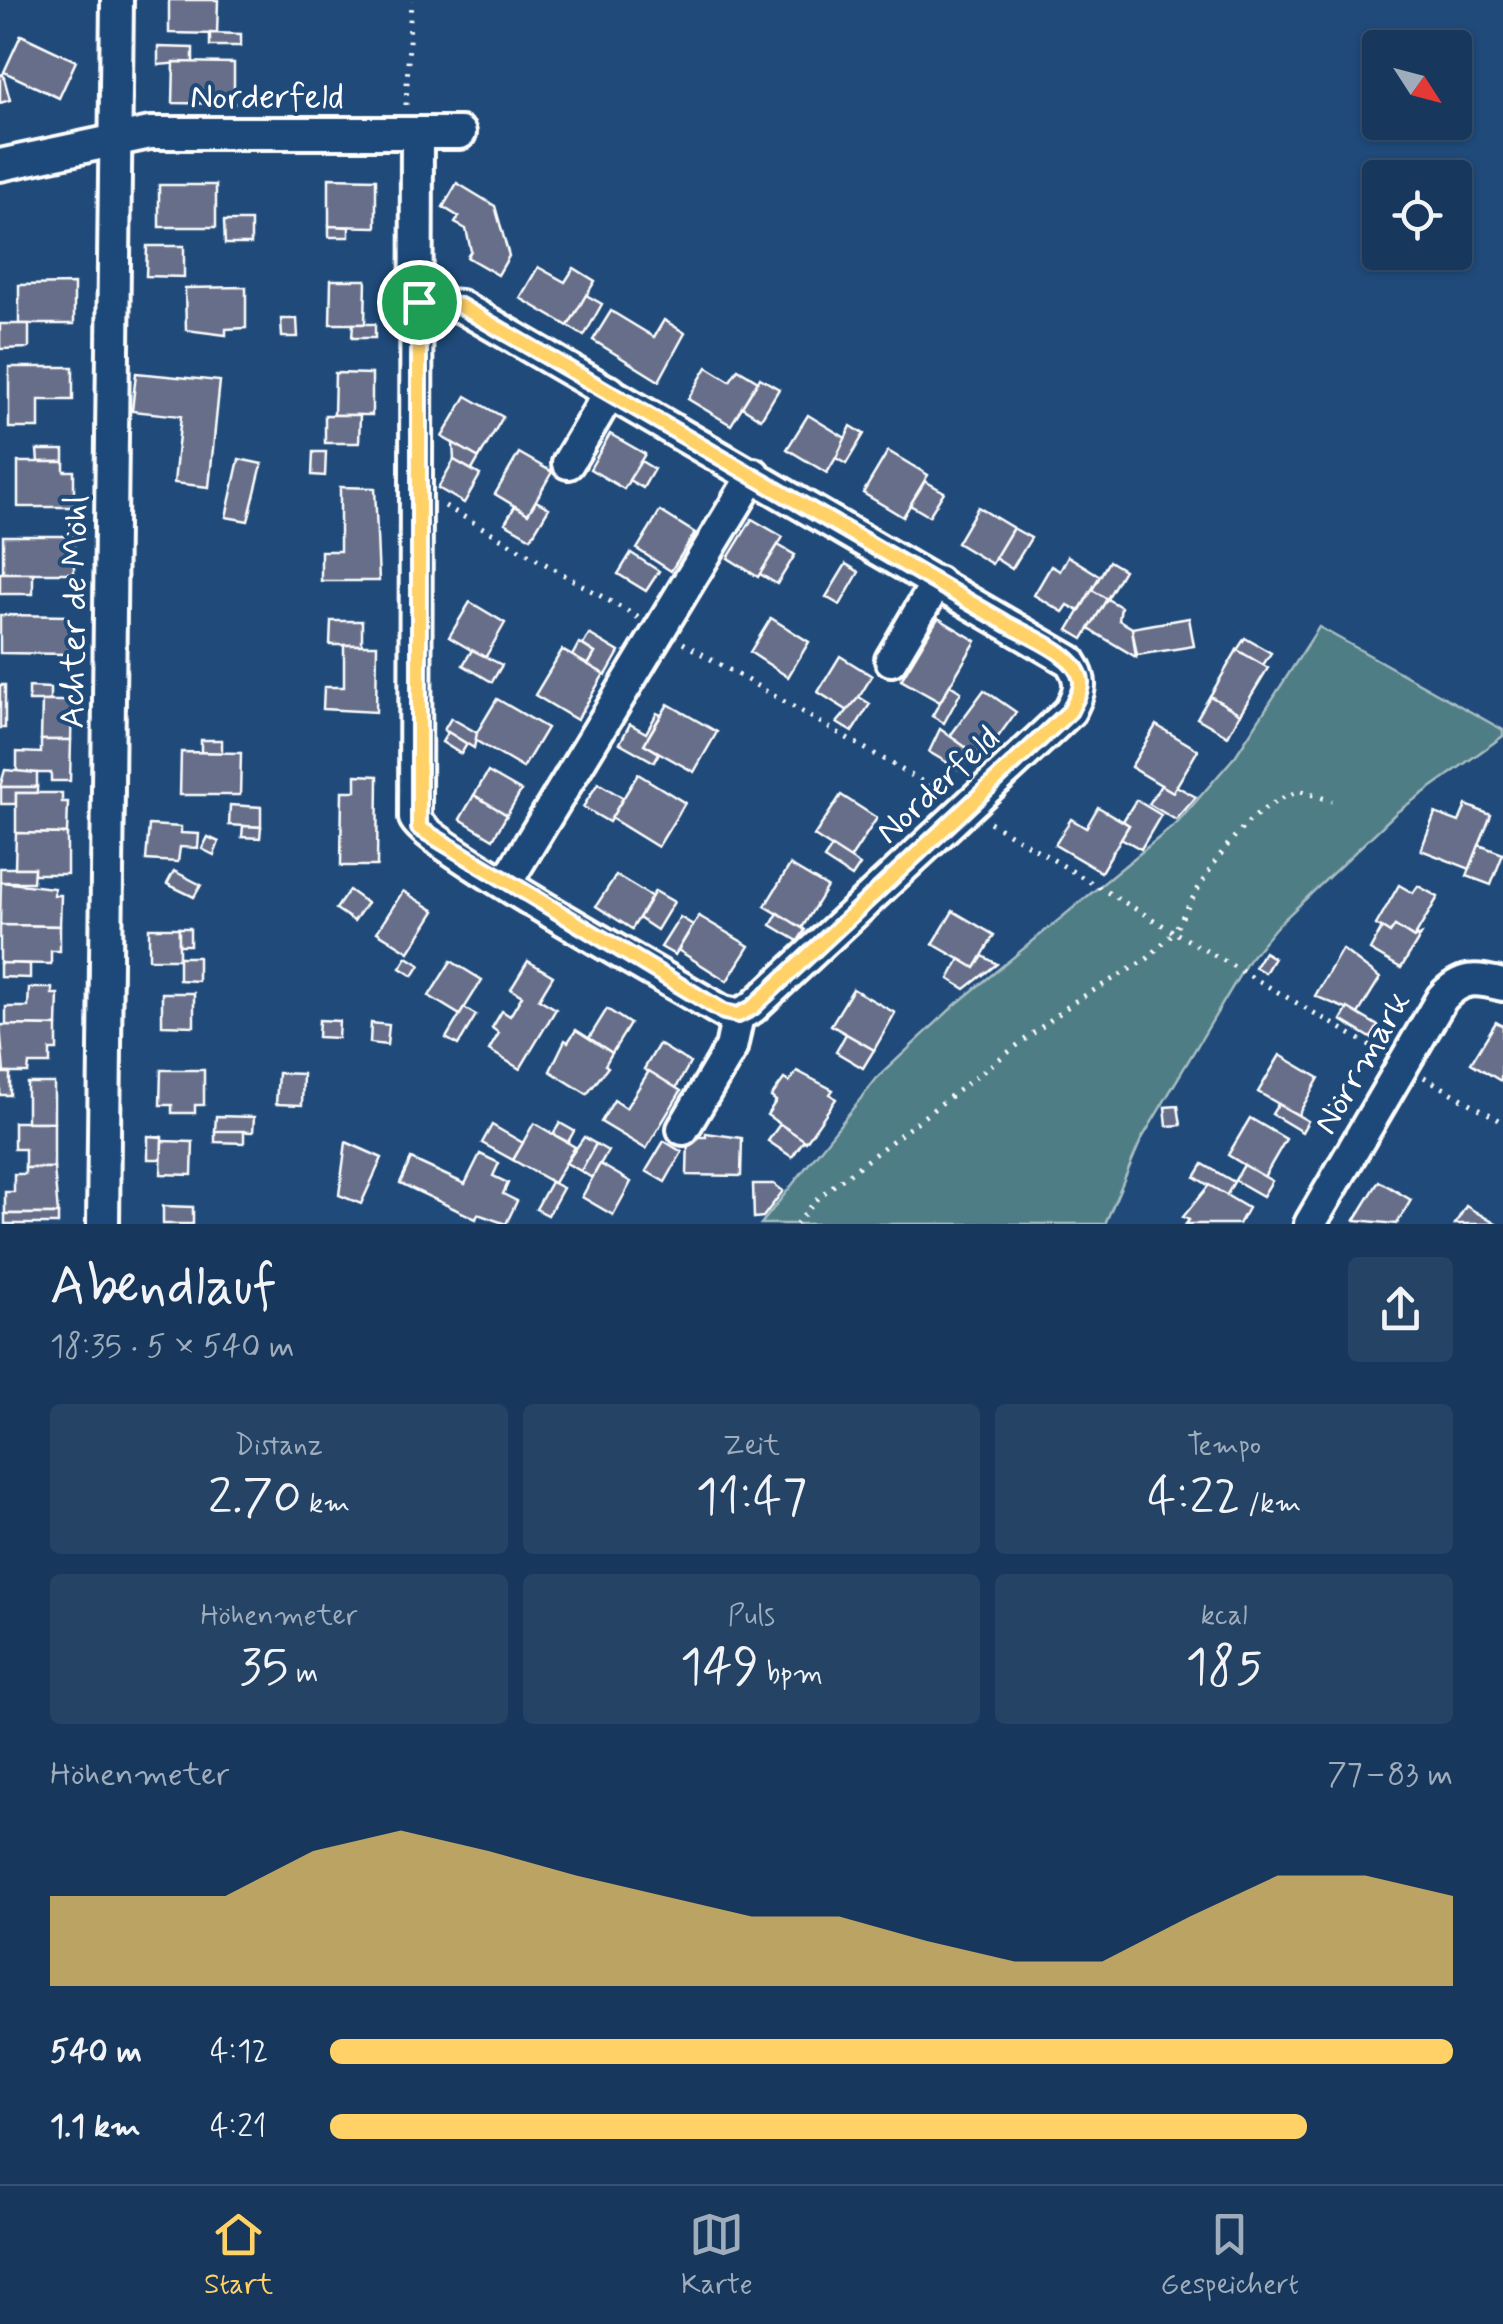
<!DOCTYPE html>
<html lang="de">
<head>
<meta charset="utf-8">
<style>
  :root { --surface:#17385c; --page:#244365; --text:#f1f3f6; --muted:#9eacbb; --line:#365272; --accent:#ffd166 }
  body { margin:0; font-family:Mynerve,sans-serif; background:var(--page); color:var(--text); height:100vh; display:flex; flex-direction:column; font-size:38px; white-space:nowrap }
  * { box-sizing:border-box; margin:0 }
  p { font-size:32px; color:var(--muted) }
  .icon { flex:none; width:55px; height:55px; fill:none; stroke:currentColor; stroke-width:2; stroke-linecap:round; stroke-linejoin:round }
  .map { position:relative; height:1224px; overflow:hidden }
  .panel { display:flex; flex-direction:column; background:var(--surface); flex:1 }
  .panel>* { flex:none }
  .needle { width:65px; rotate:126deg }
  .tools { position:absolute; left:1362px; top:30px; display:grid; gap:20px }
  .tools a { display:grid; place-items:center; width:110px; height:110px; border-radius:10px; background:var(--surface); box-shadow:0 2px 8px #0004,0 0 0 2px var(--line); font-size:50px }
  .pin { position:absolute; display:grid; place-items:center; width:85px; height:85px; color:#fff; margin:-42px; border:5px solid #fff; border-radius:50%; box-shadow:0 2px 10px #0007 }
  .round { display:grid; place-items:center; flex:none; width:105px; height:105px; border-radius:10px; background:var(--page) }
  .summary { display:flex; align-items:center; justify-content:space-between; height:170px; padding:0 50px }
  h1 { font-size:55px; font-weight:600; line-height:75px }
  .figures { display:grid; grid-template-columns:repeat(3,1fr); gap:15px; height:170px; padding:10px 50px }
  .figures div { display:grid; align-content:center; border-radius:10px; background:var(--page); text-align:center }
  .figures b { font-size:50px; font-weight:600 }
  .figures small { font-size:28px; font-weight:400 }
  .figures p { font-size:28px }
  .chart { height:280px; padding:20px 50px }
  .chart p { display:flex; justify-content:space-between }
  .chart svg { width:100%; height:180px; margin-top:10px; fill:var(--accent); opacity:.7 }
  ul { padding:0 50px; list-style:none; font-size:32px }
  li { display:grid; grid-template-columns:160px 120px 1fr; align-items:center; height:75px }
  li i { height:25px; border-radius:12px; background:var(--accent) }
  .menu { display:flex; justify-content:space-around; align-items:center; height:140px; border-top:2px solid var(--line); background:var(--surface); font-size:28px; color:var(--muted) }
  .menu a { display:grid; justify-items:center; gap:5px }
  .menu .active { color:var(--accent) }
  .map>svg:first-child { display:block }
</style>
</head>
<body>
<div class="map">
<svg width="1503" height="1224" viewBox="0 0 1503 1224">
  <rect width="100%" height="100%" fill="#1f4a7a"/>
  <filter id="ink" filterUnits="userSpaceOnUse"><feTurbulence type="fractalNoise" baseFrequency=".01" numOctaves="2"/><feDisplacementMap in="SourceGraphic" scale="20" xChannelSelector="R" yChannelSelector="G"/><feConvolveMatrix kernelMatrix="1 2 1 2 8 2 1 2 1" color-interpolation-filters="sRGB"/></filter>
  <g filter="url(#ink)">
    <!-- green -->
    <polygon fill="#507d86" stroke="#a8bec2" stroke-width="2.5" points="1319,627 1503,730 1503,736 1397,812 1276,927 1248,961 1141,1140 1105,1224 761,1224 877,1078 955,1005 1178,822 1236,755"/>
    <!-- building -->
    <g fill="#666e89" stroke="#fff" stroke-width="2.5">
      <polygon points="169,0 218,0 217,34 169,33"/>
      <polygon points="210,33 241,34 241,46 210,46"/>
      <polygon points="21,35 76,61 59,98 4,72"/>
      <polygon points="158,47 193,48 193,62 158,65"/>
      <polygon points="174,62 234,63 234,104 173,103"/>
      <polygon points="3,74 10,100 0,103 0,75"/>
      <polygon points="329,178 376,179 376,227 329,226"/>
      <polygon points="457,183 495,206 509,256 498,275 467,257 471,251 466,229 455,223 459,217 443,207"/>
      <rect x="159" y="185" width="57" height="42"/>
      <polygon points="224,221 251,221 251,244 225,244"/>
      <polygon points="329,226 349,227 349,237 329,237"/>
      <polygon points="147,246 184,246 184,277 146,276"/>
      <polygon points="538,267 565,282 574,268 595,281 568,326 520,298"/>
      <polygon points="331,280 366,280 365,324 330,324"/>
      <polygon points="74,284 74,324 19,324 19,285"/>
      <polygon points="246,287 246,328 226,329 226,335 186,330 185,288"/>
      <polygon points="586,295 602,304 584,336 568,326"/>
      <polygon points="611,311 654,337 664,320 685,333 659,381 593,340"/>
      <polygon points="281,319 297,319 298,337 282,337"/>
      <polygon points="0,324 29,324 29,348 0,349"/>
      <polygon points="353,324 375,324 375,338 352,338"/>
      <polygon points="9,367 73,367 73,400 39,400 39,428 9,428"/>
      <polygon points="707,367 730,381 738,369 758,381 731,425 688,399"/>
      <polygon points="136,373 220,381 209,487 174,483 181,416 132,411"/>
      <polygon points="335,373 372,374 372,415 334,415"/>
      <polygon points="760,378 779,389 761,419 742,407"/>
      <polygon points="466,396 503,417 479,458 442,437"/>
      <polygon points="325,415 360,415 359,443 325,443"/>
      <polygon points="808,415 847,439 827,473 787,449"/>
      <polygon points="851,426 864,434 846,464 836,458"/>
      <polygon points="610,434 645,454 624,489 590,469"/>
      <polygon points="453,443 479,458 472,470 454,460"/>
      <polygon points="37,450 64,450 64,462 38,462"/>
      <polygon points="888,451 928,475 903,517 863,493"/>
      <polygon points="313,452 326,452 325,476 312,475"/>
      <polygon points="519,453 552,472 528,514 495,494"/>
      <polygon points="239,459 262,464 248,521 226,517"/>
      <polygon points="454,460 480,475 464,503 438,488"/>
      <polygon points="641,461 654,469 643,488 629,480"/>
      <polygon points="18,462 64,462 64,471 74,471 74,507 18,507"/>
      <polygon points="925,481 944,492 929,516 910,505"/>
      <polygon points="340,487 375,488 379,581 321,581 321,551 340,551"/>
      <polygon points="536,501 549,508 531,538 505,523 515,506 528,514"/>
      <polygon points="978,507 1013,528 992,564 957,543"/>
      <polygon points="660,511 695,533 671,571 637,549"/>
      <polygon points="752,519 783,537 758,577 728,558"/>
      <polygon points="1013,528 1031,538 1012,569 995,558"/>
      <rect x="3" y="536" width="71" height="37"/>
      <polygon points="778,545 795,555 777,584 760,574"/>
      <polygon points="631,553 659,571 646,591 618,574"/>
      <polygon points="1068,556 1100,576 1079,611 1068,605 1063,612 1034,595 1051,566 1060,571"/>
      <polygon points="1109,561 1124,570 1107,599 1092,590"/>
      <polygon points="846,564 859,572 840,605 826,597"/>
      <rect x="0" y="573" width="33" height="21"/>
      <polygon points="1092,590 1107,599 1083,639 1068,630"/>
      <polygon points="1107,599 1121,607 1119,620 1132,628 1136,657 1089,629"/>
      <polygon points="470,602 505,623 485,658 449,637"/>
      <polygon points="0,615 70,616 69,654 0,653"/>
      <polygon points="771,618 809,642 788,677 750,652"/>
      <polygon points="938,618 976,641 940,702 901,680"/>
      <polygon points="1189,618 1194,646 1137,655 1132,628"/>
      <polygon points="331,621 362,621 362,645 330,645"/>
      <polygon points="589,634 619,652 606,675 588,665 595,653 583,645"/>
      <polygon points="1245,638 1271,653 1263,665 1237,650"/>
      <polygon points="579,643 595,653 588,665 572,656"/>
      <polygon points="344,645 377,645 376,712 323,709 324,687 344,687"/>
      <polygon points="472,650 502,665 492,682 463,665"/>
      <polygon points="562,650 604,674 577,720 535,695"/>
      <polygon points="1237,650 1268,668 1240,714 1210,696"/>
      <polygon points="840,656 872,676 850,712 818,692"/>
      <rect x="0" y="685" width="5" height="43"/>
      <polygon points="950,685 961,692 944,723 932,716"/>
      <polygon points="29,687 50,688 50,701 29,701"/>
      <polygon points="984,690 1016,712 982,759 950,736"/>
      <polygon points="1210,696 1240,714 1228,736 1197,718"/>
      <polygon points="859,697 870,704 852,732 837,723"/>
      <polygon points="497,699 547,728 523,768 473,739"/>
      <polygon points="42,701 72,701 71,740 41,740"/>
      <polygon points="668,704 717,732 694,772 644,744"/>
      <polygon points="657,713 661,715 644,744 659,753 654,762 620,743 630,724 646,733"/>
      <polygon points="451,718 477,733 474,748 444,730"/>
      <polygon points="1156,725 1198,750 1173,792 1131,767"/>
      <polygon points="940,729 971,751 960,770 929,752"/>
      <polygon points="448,732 467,744 461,754 442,742"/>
      <polygon points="41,740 71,740 70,781 51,781 51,773 17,773 17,752 41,753"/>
      <polygon points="201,740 222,740 222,753 201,752"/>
      <polygon points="181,752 241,753 240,795 180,795"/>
      <polygon points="5,770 37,773 37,787 0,787"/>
      <polygon points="488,772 521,791 507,815 474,795"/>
      <polygon points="638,774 685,803 658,847 611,818"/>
      <polygon points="356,775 378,776 377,866 341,866 342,791 356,791"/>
      <polygon points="598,783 623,798 609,822 583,807"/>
      <polygon points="1161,785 1173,792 1176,786 1196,797 1176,820 1149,804"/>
      <polygon points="1,787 37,787 37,793 16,793 16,804 1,804"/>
      <polygon points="16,793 62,793 62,802 68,802 67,834 16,833"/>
      <polygon points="474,795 507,815 493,839 460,819"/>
      <polygon points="841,795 877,818 850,859 814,836"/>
      <polygon points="1136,800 1161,815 1141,849 1121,838 1129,825 1123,821"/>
      <polygon points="230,805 261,807 261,827 229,825"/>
      <polygon points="1466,805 1491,815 1470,869 1421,850 1435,813 1459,822"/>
      <polygon points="1098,807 1129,825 1101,872 1055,845 1071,819 1086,828"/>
      <polygon points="149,825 181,827 181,833 199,834 198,848 180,847 178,862 146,860"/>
      <polygon points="243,826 261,827 260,838 242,837"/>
      <polygon points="16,833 67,834 67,874 34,874 34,868 15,868"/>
      <polygon points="208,837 219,842 214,855 202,849"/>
      <polygon points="1479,845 1503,854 1491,885 1467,876"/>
      <polygon points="832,847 860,865 852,877 824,859"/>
      <polygon points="790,865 827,887 802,928 765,906"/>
      <polygon points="0,868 34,868 33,882 0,882"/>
      <polygon points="174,871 201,885 194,897 167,884"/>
      <polygon points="616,875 652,897 632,929 596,906"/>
      <polygon points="1,882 54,888 54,895 61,895 60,926 0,925"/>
      <polygon points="1399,885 1413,893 1418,886 1438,897 1414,938 1395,926 1390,933 1376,925"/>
      <polygon points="349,890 367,903 354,921 336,909"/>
      <polygon points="403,891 435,911 409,952 377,932"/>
      <polygon points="655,891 674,902 657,930 639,918"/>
      <polygon points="953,911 994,935 975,968 933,944"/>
      <polygon points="778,913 805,930 798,941 771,925"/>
      <polygon points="699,916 749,946 727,981 678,950"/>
      <polygon points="680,917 693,925 675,955 661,947"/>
      <polygon points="0,925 60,926 60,951 51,951 51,964 0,963"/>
      <polygon points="1395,926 1414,938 1421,935 1401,968 1370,950 1382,928 1390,933"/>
      <rect x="149" y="928" width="30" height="31"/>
      <rect x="179" y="928" width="11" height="17"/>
      <polygon points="1342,949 1380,978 1358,1014 1315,996"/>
      <polygon points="1264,952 1274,958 1265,973 1255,967"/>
      <polygon points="983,956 997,964 965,989 949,979 960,959 975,968"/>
      <polygon points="179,957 198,957 198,981 179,980"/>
      <polygon points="407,957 420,965 413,976 400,968"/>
      <polygon points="451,961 482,980 460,1015 429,996"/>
      <polygon points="528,961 553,976 539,999 556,1009 520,1069 489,1050 499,1033 492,1028 502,1011 510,1016 522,996 511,989"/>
      <polygon points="0,963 30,964 30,978 0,977"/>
      <polygon points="29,988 52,988 52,994 58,994 57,1026 6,1025 6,1007 28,1007"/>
      <polygon points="853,989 895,1013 874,1050 831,1025"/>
      <polygon points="162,993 194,993 194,1026 162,1025"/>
      <polygon points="464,1008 476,1015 458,1045 446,1038"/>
      <polygon points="1348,1008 1378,1026 1371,1038 1341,1020"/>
      <polygon points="607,1009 630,1024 612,1053 589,1038"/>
      <polygon points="319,1020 339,1021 338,1038 318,1037"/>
      <polygon points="1496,1022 1503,1026 1501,1081 1471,1063"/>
      <polygon points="371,1023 389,1025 387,1045 370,1043"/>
      <polygon points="0,1025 57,1026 57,1050 50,1050 50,1064 29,1064 28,1073 4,1073"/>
      <polygon points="576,1030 612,1053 605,1065 608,1067 587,1094 550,1071 565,1040 568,1042"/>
      <polygon points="846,1034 874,1050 863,1068 836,1052"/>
      <polygon points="659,1044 690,1063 676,1088 644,1069"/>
      <polygon points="1280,1055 1319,1078 1298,1115 1258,1092"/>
      <polygon points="161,1070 204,1070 204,1105 195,1105 195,1113 172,1113 172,1105 160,1105"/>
      <polygon points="649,1071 681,1091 646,1149 601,1122 614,1100 626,1108"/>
      <polygon points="797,1071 833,1090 830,1094 836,1099 806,1142 767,1115 776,1101 771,1097 784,1079 789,1082"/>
      <rect x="0" y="1073" width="10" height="22"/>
      <polygon points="278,1073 303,1074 302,1105 276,1104"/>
      <rect x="27" y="1083" width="27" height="39"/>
      <polygon points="1278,1104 1308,1121 1302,1132 1272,1114"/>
      <polygon points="1178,1106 1181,1125 1167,1126 1165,1107"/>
      <polygon points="216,1116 254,1117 253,1132 215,1131"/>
      <polygon points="1250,1118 1286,1139 1264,1177 1228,1155"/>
      <polygon points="14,1122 54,1122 54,1168 25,1168 25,1149 14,1149"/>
      <polygon points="534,1123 575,1147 554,1183 513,1160"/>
      <polygon points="560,1123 574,1131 568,1142 553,1134"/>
      <polygon points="780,1124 804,1140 792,1157 768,1141"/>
      <polygon points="492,1125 523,1143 513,1160 482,1143"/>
      <polygon points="215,1131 244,1131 244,1143 215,1142"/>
      <polygon points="706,1133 742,1138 741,1176 687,1175 688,1137 706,1137"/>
      <polygon points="148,1136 162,1137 162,1159 148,1159"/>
      <polygon points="584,1137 596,1144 581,1171 566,1163"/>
      <polygon points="162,1141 193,1142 192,1175 161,1174"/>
      <polygon points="664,1141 682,1152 665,1182 646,1171"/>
      <polygon points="346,1142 382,1158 361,1204 339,1195"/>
      <polygon points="596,1144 608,1151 592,1178 581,1171"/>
      <polygon points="480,1154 499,1163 493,1176 508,1183 503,1194 517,1201 506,1224 478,1214 476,1219 400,1183 411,1159 465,1184"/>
      <polygon points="600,1164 631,1182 613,1215 582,1197"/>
      <polygon points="1203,1164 1234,1182 1226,1196 1195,1177"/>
      <polygon points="1244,1165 1272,1181 1263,1196 1235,1180"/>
      <polygon points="25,1168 54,1168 58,1214 5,1214 5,1192 14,1192 14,1174 25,1174"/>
      <polygon points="1379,1181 1411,1200 1397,1224 1355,1220"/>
      <polygon points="551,1182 563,1188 548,1215 536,1209"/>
      <polygon points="753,1184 774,1184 783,1191 763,1217 754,1218"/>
      <polygon points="1209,1185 1248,1208 1239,1224 1186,1224 1189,1220 1183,1217"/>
      <polygon points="163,1206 193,1207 193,1224 163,1224"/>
      <polygon points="1466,1206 1496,1224 1455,1224"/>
      <rect x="5" y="1214" width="53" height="10"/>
    </g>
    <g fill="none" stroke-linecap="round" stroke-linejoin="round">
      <defs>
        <g id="minor">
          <path d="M417,133L415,818C425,845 680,986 723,1012L738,1015L752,1008L1070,711C1080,690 1084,682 1070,661L460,306L419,303"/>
          <polyline points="0,165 150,133 460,133"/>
          <polyline points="568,463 610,392"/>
          <polyline points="891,660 937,582"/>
          <polyline points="506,883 754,474"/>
          <polyline points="683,1129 731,1048 738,1015"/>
          <polyline points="103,1224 117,0"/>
          <path d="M1310,1224L1442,998C1462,976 1475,978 1503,985"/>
        </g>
      </defs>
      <!-- minor casing -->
      <use href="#minor" stroke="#fff" stroke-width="38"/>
      <!-- path -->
      <g stroke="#fff" stroke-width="5" stroke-dasharray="2.5 8" stroke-linecap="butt">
        <polyline points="406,105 411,0"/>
        <polyline points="445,506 639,618"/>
        <polyline points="683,643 942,793"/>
        <path d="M990,822L1174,932C1203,879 1239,809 1301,791L1332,801"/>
        <polyline points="1424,1077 1503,1122"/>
        <polyline points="796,1224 820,1196 1074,1002 1147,959 1174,932 1380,1051"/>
      </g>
      <!-- minor -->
      <use href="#minor" stroke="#1f4a7a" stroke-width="30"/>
    </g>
  </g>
  <g fill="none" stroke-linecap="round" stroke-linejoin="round" filter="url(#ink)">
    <defs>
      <path id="route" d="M419,302L460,306L1004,622C1025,635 1077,653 1081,681C1082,691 1074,702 1070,711L752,1008L738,1015L724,1012L419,828Z"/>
    </defs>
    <!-- route casing -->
    <use href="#route" stroke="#fff" stroke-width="20"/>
    <!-- route -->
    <use href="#route" stroke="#ffd166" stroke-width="12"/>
  </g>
  <g text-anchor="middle" stroke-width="8" stroke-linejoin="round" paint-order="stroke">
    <!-- street labels -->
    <g font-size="35" fill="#fff" stroke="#1f4a7a">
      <text x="267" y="108">Norderfeld</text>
      <text transform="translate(73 612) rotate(-89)" y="12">Achter de Möhl</text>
      <text transform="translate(937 784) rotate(-43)" y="12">Norderfeld</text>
      <text transform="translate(1361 1062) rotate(-60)" y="12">Nörrmark</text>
    </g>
  </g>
</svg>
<div class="tools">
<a><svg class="needle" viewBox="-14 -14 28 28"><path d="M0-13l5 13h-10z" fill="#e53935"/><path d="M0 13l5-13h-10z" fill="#9eacbb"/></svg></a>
<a><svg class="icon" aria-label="locate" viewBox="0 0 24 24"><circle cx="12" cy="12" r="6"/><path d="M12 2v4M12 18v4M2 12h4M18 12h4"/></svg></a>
</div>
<div class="pin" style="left:419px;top:302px;background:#1e9e55"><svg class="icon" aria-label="arrive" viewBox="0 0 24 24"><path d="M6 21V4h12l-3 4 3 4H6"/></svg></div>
</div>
<section class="panel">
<div class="summary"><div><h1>Abendlauf</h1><p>18:35 · 5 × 540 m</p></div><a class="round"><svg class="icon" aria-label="share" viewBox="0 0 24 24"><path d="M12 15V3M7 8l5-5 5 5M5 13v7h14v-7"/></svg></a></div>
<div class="figures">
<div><p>Distanz</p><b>2.70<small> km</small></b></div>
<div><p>Zeit</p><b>11:47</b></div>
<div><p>Tempo</p><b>4:22<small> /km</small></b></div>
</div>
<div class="figures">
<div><p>Höhenmeter</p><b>35<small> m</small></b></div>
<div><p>Puls</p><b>149<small> bpm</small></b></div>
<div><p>kcal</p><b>185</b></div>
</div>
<div class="chart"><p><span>Höhenmeter</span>77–83 m</p>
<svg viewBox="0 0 160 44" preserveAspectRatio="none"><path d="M0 44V22L10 22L20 22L30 11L40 6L50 11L60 17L70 22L80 27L90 27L100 33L110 38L120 38L130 27L140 17L150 17L160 22V44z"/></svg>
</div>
<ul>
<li><b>540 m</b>4:12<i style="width:100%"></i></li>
<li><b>1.1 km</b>4:21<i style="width:87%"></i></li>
</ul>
</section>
<nav class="menu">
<a class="active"><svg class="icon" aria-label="home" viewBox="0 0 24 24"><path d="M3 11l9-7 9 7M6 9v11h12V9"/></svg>Start</a>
<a><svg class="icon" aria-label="map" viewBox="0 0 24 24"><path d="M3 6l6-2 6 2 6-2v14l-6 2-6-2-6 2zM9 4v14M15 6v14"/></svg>Karte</a>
<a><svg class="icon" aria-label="saved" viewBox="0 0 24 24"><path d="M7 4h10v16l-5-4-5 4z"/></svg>Gespeichert</a>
</nav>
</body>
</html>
